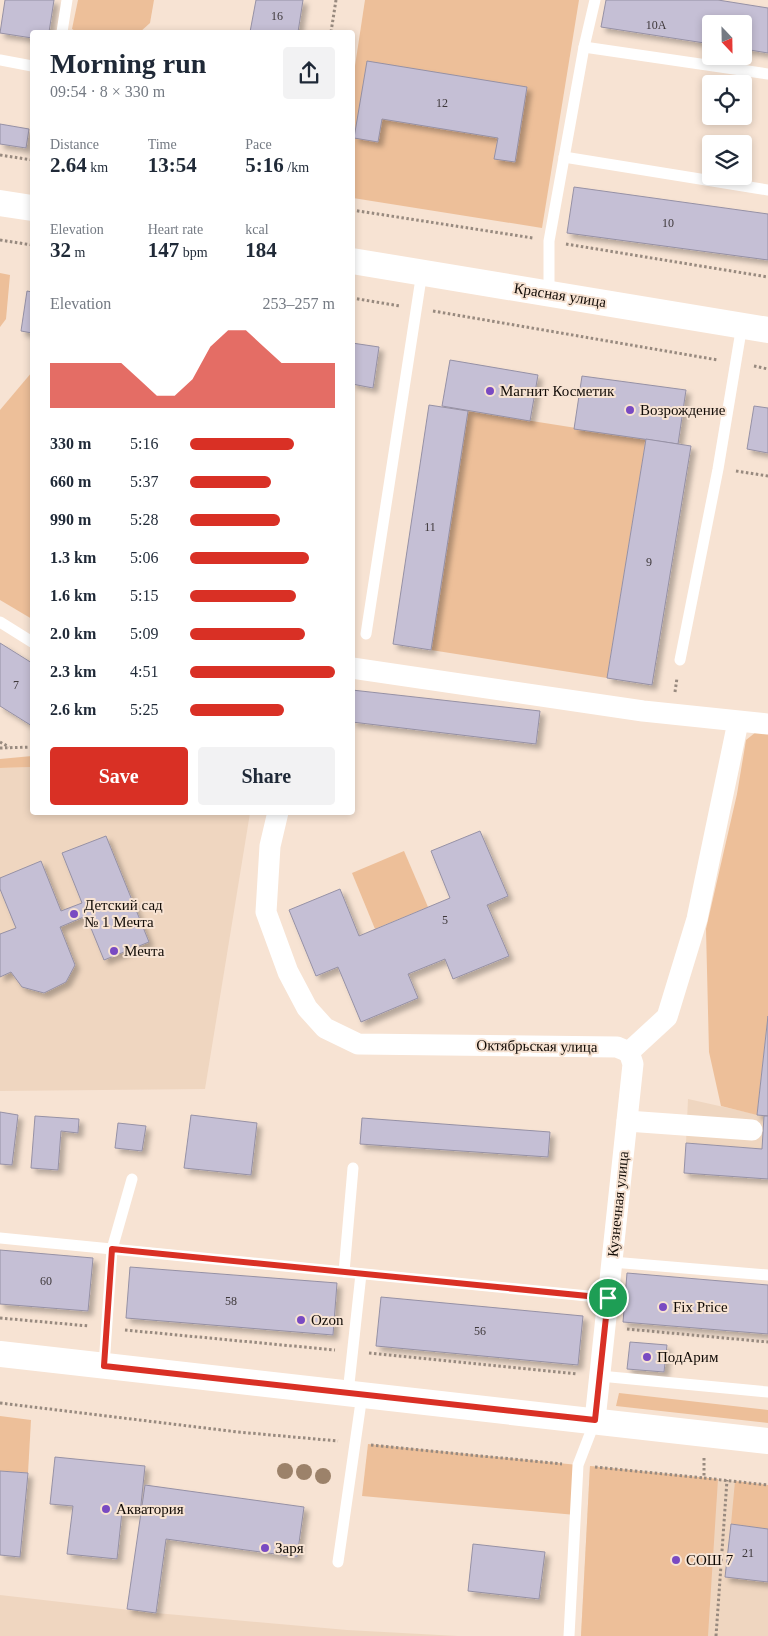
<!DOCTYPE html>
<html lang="en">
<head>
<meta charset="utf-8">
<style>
  :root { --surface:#fff; --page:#f2f2f3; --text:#1f2937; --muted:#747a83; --accent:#d93025 }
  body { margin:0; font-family:Georgia,serif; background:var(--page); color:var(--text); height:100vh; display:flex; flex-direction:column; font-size:19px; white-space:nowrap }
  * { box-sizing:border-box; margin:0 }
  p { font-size:16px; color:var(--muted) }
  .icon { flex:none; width:28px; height:28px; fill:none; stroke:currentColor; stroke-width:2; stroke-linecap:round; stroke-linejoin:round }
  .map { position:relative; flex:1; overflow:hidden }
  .drawer { position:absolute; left:30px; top:30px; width:325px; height:785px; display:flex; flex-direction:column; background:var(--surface); border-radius:5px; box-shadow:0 2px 8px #0003 }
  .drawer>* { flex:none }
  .needle { width:32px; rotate:158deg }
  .tools { position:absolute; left:702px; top:15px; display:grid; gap:10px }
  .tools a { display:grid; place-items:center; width:50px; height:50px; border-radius:5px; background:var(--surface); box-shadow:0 2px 8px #0003; font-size:25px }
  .pin { position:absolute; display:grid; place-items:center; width:42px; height:42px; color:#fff; margin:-21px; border:2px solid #fff; border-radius:50%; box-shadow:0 1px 5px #0007 }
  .round { display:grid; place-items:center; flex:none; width:52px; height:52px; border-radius:5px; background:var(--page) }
  .overview { display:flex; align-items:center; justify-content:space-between; height:85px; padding:0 20px }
  h1 { font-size:28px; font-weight:700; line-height:38px }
  .stats { display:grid; grid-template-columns:repeat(3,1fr); gap:8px; height:85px; padding:5px 20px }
  .stats div { display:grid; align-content:center }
  .stats b { font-size:21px; font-weight:700 }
  .stats small { font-size:14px; font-weight:400 }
  .stats p { font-size:14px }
  .chart { height:140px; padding:10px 20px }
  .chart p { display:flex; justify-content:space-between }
  .chart svg { width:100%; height:90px; margin-top:5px; fill:var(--accent); opacity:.7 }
  .action { display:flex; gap:10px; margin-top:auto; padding:10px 20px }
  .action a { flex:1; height:58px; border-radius:5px; background:var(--accent); color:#fff; font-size:20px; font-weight:700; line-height:58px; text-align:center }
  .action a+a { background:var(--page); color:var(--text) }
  ul { padding:0 20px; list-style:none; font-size:16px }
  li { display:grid; grid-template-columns:80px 60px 1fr; align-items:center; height:38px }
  li i { height:12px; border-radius:6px; background:var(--accent) }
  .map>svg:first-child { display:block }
</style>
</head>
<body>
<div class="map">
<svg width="768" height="1636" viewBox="0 0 768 1636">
  <defs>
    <filter id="shadow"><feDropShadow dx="4.5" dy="4.5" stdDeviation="2.5" flood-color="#0004"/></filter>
  </defs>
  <rect width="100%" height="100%" fill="#f7e3d3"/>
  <!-- built -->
  <g fill="#efd6c0">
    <polygon points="32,767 32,812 250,813 205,1089 0,1091 0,768"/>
    <polygon points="688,1099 764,1116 762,1149 686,1143"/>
    <polygon points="590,1466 768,1485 768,1636 581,1636"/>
    <polygon points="0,1595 156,1613 347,1630 458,1636 0,1636"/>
  </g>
  <!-- green -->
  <g fill="#edbf99">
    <polygon points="78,0 154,0 150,23 140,32 77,32 72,29"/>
    <polygon points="365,0 579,0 542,228 353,198 353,79"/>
    <polygon points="0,273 10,275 6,319 0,327"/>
    <polygon points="32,372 32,619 0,600 0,410"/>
    <polygon points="468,411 646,439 607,678 431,650"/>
    <polygon points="756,732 768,733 768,1016 757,1115 721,1106 709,1052 706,929 737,794 746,740"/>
    <polygon points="32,756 32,767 0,768 0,759"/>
    <polygon points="404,851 428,907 375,929 352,873"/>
    <polygon points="619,1393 768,1410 768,1423 616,1406"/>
    <polygon points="0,1416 31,1420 28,1473 0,1471"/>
    <polygon points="368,1444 578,1465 576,1515 362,1496"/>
    <polygon points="590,1466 718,1479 708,1636 581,1636"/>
    <polygon points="735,1481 768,1485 768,1529 731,1524"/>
  </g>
  <!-- building -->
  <g fill="#c5bfd5" stroke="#9691a5" filter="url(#shadow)">
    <polygon points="5,0 54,0 49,32 32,32 32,38 0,33"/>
    <polygon points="256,0 303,0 298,32 250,32"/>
    <polygon points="606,0 718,0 768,8 768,53 744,49 744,24 711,24 711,44 601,27"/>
    <polygon points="367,61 527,87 515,162 494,159 498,138 382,119 378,142 354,138"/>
    <polygon points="0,124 29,129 26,148 0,144"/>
    <polygon points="574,187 768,214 768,260 567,233"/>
    <polygon points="27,291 32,292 32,333 21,331"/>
    <polygon points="352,343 379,347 373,388 352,384"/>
    <polygon points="450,360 538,375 530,421 442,406"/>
    <polygon points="582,376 686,390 678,444 574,429"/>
    <polygon points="429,405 468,411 431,650 393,644"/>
    <polygon points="754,406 768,408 768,453 747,449"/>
    <polygon points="646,439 691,446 652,685 607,678"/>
    <polygon points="0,643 32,663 32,726 0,706"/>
    <polygon points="352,690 540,711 536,744 352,722"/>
    <polygon points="480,831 508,896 487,905 509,956 453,979 445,959 408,974 418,998 361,1022 338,967 316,976 289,910 340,889 359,936 450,898 431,851"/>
    <polygon points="106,836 149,942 104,960 86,916 60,927 75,965 66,982 44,993 22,987 11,972 0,977 0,934 16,928 0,889 0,878 41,861 61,911 82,903 62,853"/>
    <polygon points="768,1016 768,1116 757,1115"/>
    <polygon points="0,1112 18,1115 12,1165 0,1164"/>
    <polygon points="191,1115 257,1123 251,1175 184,1168"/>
    <polygon points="35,1116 79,1119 78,1133 61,1131 58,1170 31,1168"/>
    <polygon points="764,1116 768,1116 768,1179 684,1173 686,1143 762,1149"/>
    <polygon points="362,1118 550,1132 548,1157 360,1144"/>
    <polygon points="118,1123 146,1126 142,1151 115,1148"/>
    <polygon points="0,1250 93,1258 88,1311 0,1304"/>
    <polygon points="130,1267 337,1283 333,1335 126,1318"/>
    <polygon points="627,1273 768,1285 768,1334 623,1322"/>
    <polygon points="381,1297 583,1316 578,1365 376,1346"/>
    <polygon points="630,1342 667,1345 664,1372 627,1369"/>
    <polygon points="55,1457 145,1466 140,1514 122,1512 117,1559 67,1554 73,1506 50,1504"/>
    <polygon points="0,1471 28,1473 20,1557 0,1555"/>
    <polygon points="145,1485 304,1507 297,1557 166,1539 156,1613 127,1609"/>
    <polygon points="731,1524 768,1529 768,1582 725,1577"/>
    <polygon points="473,1544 545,1552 539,1599 468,1591"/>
  </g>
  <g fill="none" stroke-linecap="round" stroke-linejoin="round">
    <!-- path -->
    <g stroke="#988a7f" stroke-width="3" stroke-dasharray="2.5 2.5" stroke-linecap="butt">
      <polyline points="331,32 336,0"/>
      <polyline points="0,155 32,160"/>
      <polyline points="352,210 533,238"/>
      <polyline points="0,240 32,245"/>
      <polyline points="566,244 768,277"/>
      <polyline points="352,298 400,306"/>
      <polyline points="433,311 718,360"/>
      <polyline points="754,366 768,369"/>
      <polyline points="736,471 768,476"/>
      <polyline points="675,692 677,678"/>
      <polyline points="0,742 9,747"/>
      <polyline points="0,748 32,747"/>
      <polyline points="0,1318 89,1326"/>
      <polyline points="627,1329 768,1342"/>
      <polyline points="125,1330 335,1350"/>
      <polyline points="369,1353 577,1374"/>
      <polyline points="0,1403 238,1432 338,1441"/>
      <polyline points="371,1445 562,1464"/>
      <polyline points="704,1458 704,1478 768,1485"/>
      <polyline points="595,1467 704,1478"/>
      <polyline points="716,1636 727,1480"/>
    </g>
    <!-- service -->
    <g stroke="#fff" stroke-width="11">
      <polyline points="62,32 67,0"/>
      <polyline points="584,47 768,74"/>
      <polyline points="0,60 32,66"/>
      <polyline points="564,157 768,190"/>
      <polyline points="549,294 549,241 584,47 595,0"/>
      <polyline points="0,622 32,642"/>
      <polyline points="366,634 422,272"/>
      <polyline points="680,660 718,469 742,325"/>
      <polyline points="0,1238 608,1298"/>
      <polyline points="612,1262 768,1275"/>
      <polyline points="344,1272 353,1168"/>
      <polyline points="104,1366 112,1249 132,1179"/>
      <polyline points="600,1376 768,1392"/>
      <polyline points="348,1393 361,1274"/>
      <polyline points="338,1562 362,1395"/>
      <polyline points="569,1636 578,1465 595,1421"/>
    </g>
    <!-- minor -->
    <g stroke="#fff" stroke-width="21">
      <polyline points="352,668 643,711 768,724"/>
      <polyline points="278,812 270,846 266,912 288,972 307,1008 325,1028 358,1044 617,1047 629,1052"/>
      <polyline points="629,1052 667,1017 697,919 738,722"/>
      <polyline points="627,1121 752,1130"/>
      <polyline points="595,1420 633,1064 629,1052"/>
    </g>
    <!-- tertiary -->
    <g stroke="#fff" stroke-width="26">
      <polyline points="0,203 32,208"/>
      <polyline points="352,261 768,330"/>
      <polyline points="0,1354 768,1441"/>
    </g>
  </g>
  <!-- trees -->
  <g fill="#9c826a">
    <circle cx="285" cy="1471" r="8"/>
    <circle cx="304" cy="1472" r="8"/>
    <circle cx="323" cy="1476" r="8"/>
  </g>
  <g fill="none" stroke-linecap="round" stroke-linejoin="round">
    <defs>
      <polygon id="route" points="112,1249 608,1298 595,1420 104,1366"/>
    </defs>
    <!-- route casing -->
    <use href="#route" stroke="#fff" stroke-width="10"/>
    <!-- route -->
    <use href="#route" stroke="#d93025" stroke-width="6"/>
  </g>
  <!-- markers -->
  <g fill="#794ac2" stroke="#f7e3d3" stroke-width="2">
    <circle cx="490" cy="391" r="5"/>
    <circle cx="630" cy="410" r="5"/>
    <circle cx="74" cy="914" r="5"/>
    <circle cx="114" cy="951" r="5"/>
    <circle cx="663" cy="1307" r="5"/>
    <circle cx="301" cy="1320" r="5"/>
    <circle cx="647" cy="1357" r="5"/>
    <circle cx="106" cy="1509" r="5"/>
    <circle cx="265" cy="1548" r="5"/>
    <circle cx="676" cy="1560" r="5"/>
  </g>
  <g text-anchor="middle" stroke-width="4" stroke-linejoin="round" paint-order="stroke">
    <!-- number labels -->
    <g font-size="12" fill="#3e383a">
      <text x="277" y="20">16</text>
      <text x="656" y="29">10А</text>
      <text x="442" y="107">12</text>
      <text x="668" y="227">10</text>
      <text x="430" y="531">11</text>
      <text x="649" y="566">9</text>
      <text x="16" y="689">7</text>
      <text x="445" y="924">5</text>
      <text x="46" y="1285">60</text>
      <text x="231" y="1305">58</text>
      <text x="480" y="1335">56</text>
      <text x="748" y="1557">21</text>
    </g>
    <!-- street labels -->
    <g font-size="15" fill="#110b06" stroke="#f7e3d3">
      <text transform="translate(560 295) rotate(9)" y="5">Красная улица</text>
      <text transform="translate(537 1046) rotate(1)" y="5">Октябрьская улица</text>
      <text transform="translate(618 1204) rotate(-84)" y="5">Кузнечная улица</text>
    </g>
    <!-- poi labels -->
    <g font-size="15" fill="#110b06" stroke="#f7e3d3" text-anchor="start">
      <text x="500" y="396">Магнит Косметик</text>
      <text x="640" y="415">Возрождение</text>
      <text x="84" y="910">Детский сад<tspan x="84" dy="17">№ 1 Мечта</tspan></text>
      <text x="124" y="956">Мечта</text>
      <text x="673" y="1312">Fix Price</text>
      <text x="311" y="1325">Ozon</text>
      <text x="657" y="1362">ПодАрим</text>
      <text x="116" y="1514">Акватория</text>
      <text x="275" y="1553">Заря</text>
      <text x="686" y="1565">СОШ 7</text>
    </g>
  </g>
</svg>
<div class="tools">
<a><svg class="needle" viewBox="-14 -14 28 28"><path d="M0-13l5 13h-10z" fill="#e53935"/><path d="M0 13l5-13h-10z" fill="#747a83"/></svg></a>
<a><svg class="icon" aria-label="locate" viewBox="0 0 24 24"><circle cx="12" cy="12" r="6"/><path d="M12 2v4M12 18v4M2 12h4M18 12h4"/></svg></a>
<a><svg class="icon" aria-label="layers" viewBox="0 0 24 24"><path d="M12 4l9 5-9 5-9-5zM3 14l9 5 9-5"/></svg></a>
</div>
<div class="pin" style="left:608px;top:1298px;background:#1e9e55"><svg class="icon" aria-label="arrive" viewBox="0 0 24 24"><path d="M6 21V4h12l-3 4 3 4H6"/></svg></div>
<section class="drawer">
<div class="overview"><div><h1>Morning run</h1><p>09:54 · 8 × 330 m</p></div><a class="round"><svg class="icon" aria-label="share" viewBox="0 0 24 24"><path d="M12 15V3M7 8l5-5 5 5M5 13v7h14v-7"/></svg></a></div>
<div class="stats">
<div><p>Distance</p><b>2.64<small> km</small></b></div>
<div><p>Time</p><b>13:54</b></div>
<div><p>Pace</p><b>5:16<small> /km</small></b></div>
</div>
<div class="stats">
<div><p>Elevation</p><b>32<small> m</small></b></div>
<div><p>Heart rate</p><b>147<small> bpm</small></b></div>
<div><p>kcal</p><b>184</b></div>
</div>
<div class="chart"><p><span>Elevation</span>253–257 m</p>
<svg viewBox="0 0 160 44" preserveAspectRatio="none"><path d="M0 44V22L10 22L20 22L30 22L40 22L50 30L60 38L70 38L80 30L90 14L100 6L110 6L120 14L130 22L140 22L150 22L160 22V44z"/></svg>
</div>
<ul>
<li><b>330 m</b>5:16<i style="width:72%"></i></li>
<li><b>660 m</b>5:37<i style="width:56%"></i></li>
<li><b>990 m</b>5:28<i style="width:62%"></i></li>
<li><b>1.3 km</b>5:06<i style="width:82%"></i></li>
<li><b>1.6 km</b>5:15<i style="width:73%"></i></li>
<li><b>2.0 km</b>5:09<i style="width:79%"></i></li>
<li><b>2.3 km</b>4:51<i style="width:100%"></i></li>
<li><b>2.6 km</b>5:25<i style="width:65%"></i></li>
</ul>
<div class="action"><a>Save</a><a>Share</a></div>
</section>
</div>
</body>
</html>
